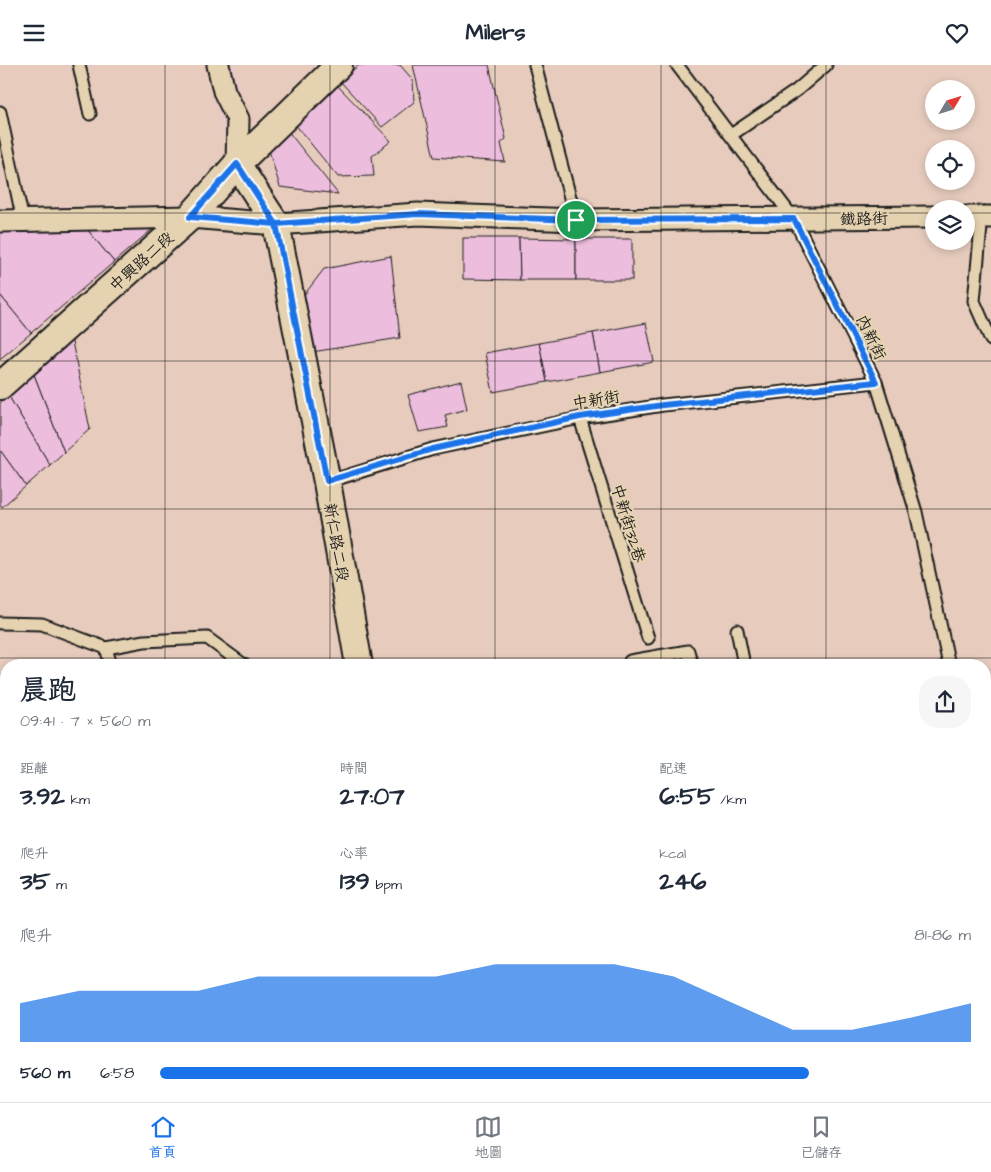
<!DOCTYPE html>
<html lang="zh-TW">
<head>
<meta charset="utf-8">
<style>
  :root { --surface:#fff; --page:#f6f6f7; --text:#1f2937; --muted:#747a83; --line:#e0e1e3; --accent:#1a73e8 }
  body { margin:0; font-family:"Architects Daughter","LXGW WenKai TC",sans-serif; background:var(--page); color:var(--text); height:100vh; display:flex; flex-direction:column; font-size:19px; white-space:nowrap }
  * { box-sizing:border-box; margin:0 }
  p { font-size:16px; color:var(--muted) }
  .icon { flex:none; width:28px; height:28px; fill:none; stroke:currentColor; stroke-width:2; stroke-linecap:round; stroke-linejoin:round }
  .map { position:relative; flex:1; overflow:hidden }
  .side { position:absolute; left:0px; top:594px; width:991px; height:444px; display:flex; flex-direction:column; background:var(--surface); border-radius:20px 20px 0 0; box-shadow:0 2px 8px #0003 }
  .side>* { flex:none }
  .needle { width:32px; rotate:52deg }
  .controls { position:absolute; left:925px; top:15px; display:grid; gap:10px }
  .controls a { display:grid; place-items:center; width:50px; height:50px; border-radius:50%; background:var(--surface); box-shadow:0 2px 8px #0003; font-size:25px }
  .pin { position:absolute; display:grid; place-items:center; width:42px; height:42px; color:#fff; margin:-21px; border:2px solid #fff; border-radius:50%; box-shadow:0 1px 5px #0007 }
  .round { display:grid; place-items:center; flex:none; width:52px; height:52px; border-radius:20px; background:var(--page) }
  .head { display:flex; align-items:center; justify-content:space-between; height:85px; padding:0 20px }
  h1 { font-size:28px; font-weight:700; line-height:38px }
  .metrics { display:grid; grid-template-columns:repeat(3,1fr); gap:8px; height:85px; padding:5px 20px }
  .metrics div { display:grid; align-content:center }
  .metrics b { font-size:25px; font-weight:700 }
  .metrics small { font-size:14px; font-weight:400 }
  .metrics p { font-size:14px }
  .chart { height:140px; padding:10px 20px }
  .chart p { display:flex; justify-content:space-between }
  .chart svg { width:100%; height:90px; margin-top:5px; fill:var(--accent); opacity:.7 }
  ul { padding:0 20px; list-style:none; font-size:16px }
  li { display:grid; grid-template-columns:80px 60px 1fr; align-items:center; height:38px }
  li i { height:12px; border-radius:6px; background:var(--accent) }
  header { display:flex; justify-content:space-between; align-items:center; height:65px; padding:0 20px; background:var(--surface); font-size:22px; font-weight:700 }
  .tab-bar { display:flex; justify-content:space-around; align-items:center; height:70px; border-top:1px solid var(--line); background:var(--surface); font-size:14px; color:var(--muted) }
  .tab-bar a { display:grid; justify-items:center; gap:2px }
  .tab-bar .active { color:var(--accent) }
  .map>svg:first-child { display:block }
</style>
</head>
<body>
<header><svg class="icon" aria-label="menu" viewBox="0 0 24 24"><path d="M4 6h16M4 12h16M4 18h16"/></svg>Milers<svg class="icon" aria-label="heart" viewBox="0 0 24 24"><path d="M12 20l-8-8c-3-5 5-10 8-4 3-6 11-1 8 4z"/></svg></header>
<div class="map">
<svg width="991" height="1037" viewBox="0 0 991 1037">
  <rect width="100%" height="100%" fill="#e7ccbe"/>
  <filter id="ink" filterUnits="userSpaceOnUse"><feTurbulence type="fractalNoise" baseFrequency=".02" numOctaves="2"/><feDisplacementMap in="SourceGraphic" scale="10" xChannelSelector="R" yChannelSelector="G"/><feConvolveMatrix kernelMatrix="1 2 1 2 8 2 1 2 1" color-interpolation-filters="sRGB"/></filter>
  <g filter="url(#ink)">
    <!-- built -->
    <polygon fill="#e9c8c8" points="204,0 234,0 250,68 225,79"/>
    <!-- green -->
    <polygon fill="#c1eeab" stroke="#6e8564" points="6,826 6,859 0,862 0,828"/>
    <!-- building -->
    <g fill="#edbdde" stroke="#1c1c1c">
      <polygon points="359,0 400,0 413,15 414,37 382,62 340,16"/>
      <polygon points="413,0 489,0 506,74 501,78 505,97 434,92"/>
      <polygon points="337,20 391,76 372,91 374,111 338,112 294,58"/>
      <polygon points="287,65 338,129 280,122 268,82"/>
      <polygon points="157,160 114,197 86,163"/>
      <polygon points="86,163 114,197 31,268 0,230 0,166"/>
      <polygon points="463,173 519,173 520,215 463,214"/>
      <polygon points="519,173 576,174 576,215 520,215"/>
      <rect x="576" y="174" width="56" height="41"/>
      <polygon points="391,191 400,273 312,287 301,234 324,204"/>
      <polygon points="0,230 31,268 0,294"/>
      <polygon points="646,258 654,297 600,307 593,268"/>
      <polygon points="593,268 600,307 547,317 539,278"/>
      <polygon points="71,272 90,364 64,387 33,307"/>
      <polygon points="539,278 547,317 493,327 485,288"/>
      <polygon points="33,307 64,387 50,400 8,330"/>
      <polygon points="461,316 467,344 445,350 448,362 419,367 408,330"/>
      <polygon points="8,330 50,400 26,421 0,385 0,338"/>
      <polygon points="0,385 26,421 2,442 0,439"/>
      <polygon points="0,688 6,700 6,826 0,828"/>
      <polygon points="6,867 6,979 0,982 0,869"/>
      <polygon points="6,994 6,1031 136,1031 138,1037 8,1037 0,1018 0,996"/>
    </g>
    <g fill="none" stroke-linecap="round" stroke-linejoin="round">
      <defs>
        <g id="service">
          <polyline points="79,0 90,49"/>
          <polyline points="535,0 576,155"/>
          <polyline points="677,0 794,154 876,317 916,447 949,600"/>
          <polyline points="0,47 23,156"/>
          <polyline points="731,70 797,25 826,0"/>
          <polyline points="982,151 974,236 991,275"/>
          <polyline points="580,353 648,573"/>
          <polyline points="327,417 433,384 580,353 663,340 876,317"/>
          <polyline points="0,558 42,559 106,583 144,576 207,573 244,600"/>
          <polyline points="737,565 744,600"/>
          <polyline points="106,583 111,600"/>
          <polyline points="631,600 630,596 688,586 692,600"/>
          <polyline points="985,771 991,770"/>
          <polyline points="985,816 991,822"/>
          <polyline points="985,980 989,1037"/>
          <polyline points="834,1031 838,1037"/>
          <polyline points="604,1037 615,1031"/>
        </g>
        <g id="minor">
          <polyline points="218,0 224,26 238,54 237,99"/>
          <polyline points="966,152 991,152"/>
          <polyline points="0,156 190,152 276,159 418,149 576,155 934,152"/>
          <polyline points="0,642 6,652"/>
          <polyline points="183,1031 185,1037"/>
          <polyline points="344,1037 355,1031"/>
        </g>
        <g id="tertiary">
          <polyline points="237,99 276,159 327,417 359,600"/>
          <polyline points="0,321 190,152 237,99 339,0"/>
          <polyline points="492,1031 495,1037"/>
        </g>
      </defs>
      <!-- service casing -->
      <use href="#service" stroke="#1c1c1c" stroke-width="15"/>
      <!-- minor casing -->
      <use href="#minor" stroke="#1c1c1c" stroke-width="25"/>
      <!-- tertiary casing -->
      <use href="#tertiary" stroke="#1c1c1c" stroke-width="30"/>
      <!-- service -->
      <use href="#service" stroke="#e5d2b0" stroke-width="11"/>
      <!-- minor -->
      <use href="#minor" stroke="#e5d2b0" stroke-width="21"/>
      <!-- tertiary -->
      <use href="#tertiary" stroke="#e5d2b0" stroke-width="26"/>
    </g>
  </g>
  <g fill="none" stroke-linecap="round" stroke-linejoin="round" filter="url(#ink)">
    <defs>
      <polyline id="route" points="576,155 418,149 276,159 190,152 237,99 276,159 327,416 433,384 580,352 663,340 876,317 794,154 576,155"/>
    </defs>
    <!-- route casing -->
    <use href="#route" stroke="#fff" stroke-width="10"/>
    <!-- route -->
    <use href="#route" stroke="#1a73e8" stroke-width="6"/>
  </g>
  <!-- grid -->
  <path fill="none" stroke="#1c1c1c" stroke-width="1" stroke-opacity="0.55" d="M165,0V600M330,0V600M495,0V600M661,0V600M826,0V600M0,148H934M966,148H991M0,296H991M0,444H991M0,593H991M0,741H6M985,741H991M0,889H6M985,889H991M165,1031V1037M330,1031V1037M495,1031V1037M661,1031V1037M826,1031V1037"/>
  <g text-anchor="middle" stroke-width="4.5" stroke-linejoin="round" paint-order="stroke">
    <!-- street labels -->
    <g font-size="16" fill="#1c1c1c" stroke="#e5d2b0">
      <text transform="translate(864 153) rotate(-1)" y="6">鐵路街</text>
      <text transform="translate(141 196) rotate(-42)" y="6">中興路二段</text>
      <text transform="translate(872 272) rotate(64)" y="6">內新街</text>
      <text transform="translate(596 334) rotate(-9)" y="6">中新街</text>
      <text transform="translate(629 458) rotate(73)" y="6">中新街32巷</text>
      <text transform="translate(337 477) rotate(80)" y="6">新仁路二段</text>
    </g>
  </g>
</svg>
<div class="controls">
<a><svg class="needle" viewBox="-14 -14 28 28"><path d="M0-13l5 13h-10z" fill="#e53935"/><path d="M0 13l5-13h-10z" fill="#747a83"/></svg></a>
<a><svg class="icon" aria-label="locate" viewBox="0 0 24 24"><circle cx="12" cy="12" r="6"/><path d="M12 2v4M12 18v4M2 12h4M18 12h4"/></svg></a>
<a><svg class="icon" aria-label="layers" viewBox="0 0 24 24"><path d="M12 4l9 5-9 5-9-5zM3 14l9 5 9-5"/></svg></a>
</div>
<div class="pin" style="left:576px;top:155px;background:#1e9e55"><svg class="icon" aria-label="arrive" viewBox="0 0 24 24"><path d="M6 21V4h12l-3 4 3 4H6"/></svg></div>
<section class="side">
<div class="head"><div><h1>晨跑</h1><p>09:41 · 7 × 560 m</p></div><a class="round"><svg class="icon" aria-label="share" viewBox="0 0 24 24"><path d="M12 15V3M7 8l5-5 5 5M5 13v7h14v-7"/></svg></a></div>
<div class="metrics">
<div><p>距離</p><b>3.92<small> km</small></b></div>
<div><p>時間</p><b>27:07</b></div>
<div><p>配速</p><b>6:55<small> /km</small></b></div>
</div>
<div class="metrics">
<div><p>爬升</p><b>35<small> m</small></b></div>
<div><p>心率</p><b>139<small> bpm</small></b></div>
<div><p>kcal</p><b>246</b></div>
</div>
<div class="chart"><p><span>爬升</span>81–86 m</p>
<svg viewBox="0 0 160 44" preserveAspectRatio="none"><path d="M0 44V25L10 19L20 19L30 19L40 12L50 12L60 12L70 12L80 6L90 6L100 6L110 12L120 25L130 38L140 38L150 32L160 25V44z"/></svg>
</div>
<ul>
<li><b>560 m</b>6:58<i style="width:80%"></i></li>
</ul>
</section>
</div>
<nav class="tab-bar">
<a class="active"><svg class="icon" aria-label="home" viewBox="0 0 24 24"><path d="M3 11l9-7 9 7M6 9v11h12V9"/></svg>首頁</a>
<a><svg class="icon" aria-label="map" viewBox="0 0 24 24"><path d="M3 6l6-2 6 2 6-2v14l-6 2-6-2-6 2zM9 4v14M15 6v14"/></svg>地圖</a>
<a><svg class="icon" aria-label="saved" viewBox="0 0 24 24"><path d="M7 4h10v16l-5-4-5 4z"/></svg>已儲存</a>
</nav>
</body>
</html>
